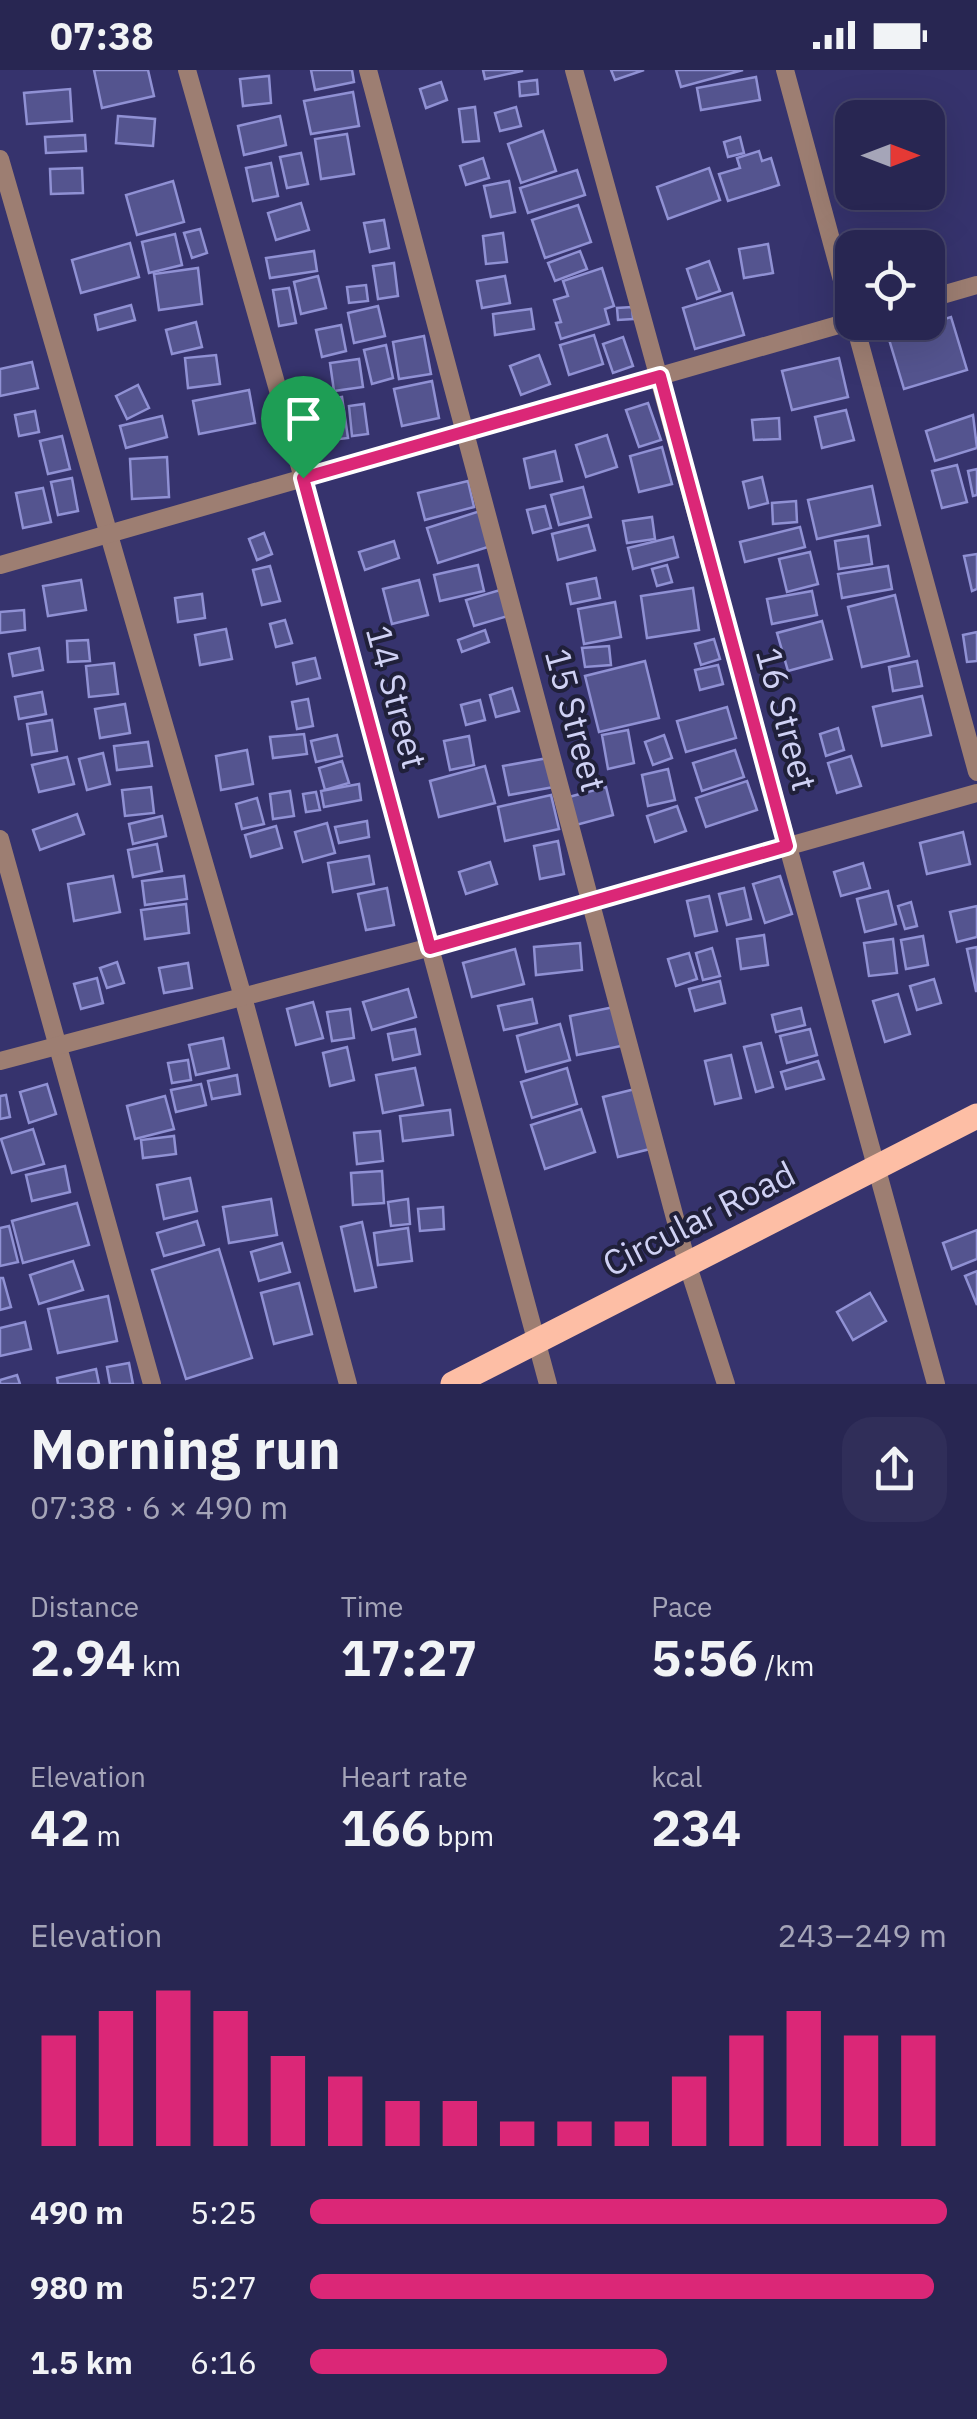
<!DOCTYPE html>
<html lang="en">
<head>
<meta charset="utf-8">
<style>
  :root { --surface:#282652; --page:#302e59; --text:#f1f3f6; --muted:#a5a5b8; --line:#444369; --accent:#db2777 }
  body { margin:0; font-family:"IBM Plex Sans",sans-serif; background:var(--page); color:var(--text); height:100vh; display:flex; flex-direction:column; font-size:38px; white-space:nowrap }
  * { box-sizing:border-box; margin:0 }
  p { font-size:32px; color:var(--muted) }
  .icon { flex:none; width:55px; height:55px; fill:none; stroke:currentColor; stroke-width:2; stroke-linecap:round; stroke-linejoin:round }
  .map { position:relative; height:1314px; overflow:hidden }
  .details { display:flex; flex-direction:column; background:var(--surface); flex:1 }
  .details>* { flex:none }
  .needle { width:65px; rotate:90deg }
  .buttons { position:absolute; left:835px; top:30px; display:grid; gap:20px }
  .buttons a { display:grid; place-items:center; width:110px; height:110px; border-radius:20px; background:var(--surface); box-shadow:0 10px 40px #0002,0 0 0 2px var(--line); font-size:50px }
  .pin { position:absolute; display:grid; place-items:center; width:85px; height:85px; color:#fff; margin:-102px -42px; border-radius:50% 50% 50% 0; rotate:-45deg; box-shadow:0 0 10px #0007 }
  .pin .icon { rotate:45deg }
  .round { display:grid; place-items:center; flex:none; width:105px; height:105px; border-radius:30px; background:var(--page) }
  .headline { display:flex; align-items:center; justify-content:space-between; height:170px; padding:0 30px }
  h1 { font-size:55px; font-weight:800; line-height:75px }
  .stats { display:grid; grid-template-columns:repeat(3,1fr); gap:15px; height:170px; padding:10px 30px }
  .stats div { display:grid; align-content:center }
  .stats b { font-size:50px; font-weight:800 }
  .stats small { font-size:28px; font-weight:400 }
  .stats p { font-size:28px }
  .chart { height:280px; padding:20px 30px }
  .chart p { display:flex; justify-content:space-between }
  .chart svg { width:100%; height:180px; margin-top:10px; stroke:var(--accent); stroke-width:6 }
  ul { padding:0 30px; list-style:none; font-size:32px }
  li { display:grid; grid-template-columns:160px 120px 1fr; align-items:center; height:75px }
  li i { height:25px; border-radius:12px; background:var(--accent) }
  .status { display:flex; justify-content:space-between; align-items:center; height:70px; padding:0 50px; background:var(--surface); direction:ltr }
  .status svg { height:28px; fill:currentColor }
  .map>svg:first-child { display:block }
</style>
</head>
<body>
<div class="status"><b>07:38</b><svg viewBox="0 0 49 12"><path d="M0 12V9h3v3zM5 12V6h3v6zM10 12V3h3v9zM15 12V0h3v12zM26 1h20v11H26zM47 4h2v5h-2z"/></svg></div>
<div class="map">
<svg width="977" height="1314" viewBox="0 0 977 1314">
  <rect width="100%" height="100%" fill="#36336d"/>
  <!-- building -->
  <g fill="#54548f" stroke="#9091d4" stroke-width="2.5">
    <polygon points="94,0 148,0 154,26 102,38"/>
    <polygon points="311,0 352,0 354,12 315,20"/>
    <polygon points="483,0 522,0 522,1 485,9"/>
    <polygon points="611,0 644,0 615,10"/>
    <polygon points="676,0 743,0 681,17"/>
    <polygon points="269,6 271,33 243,36 240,9"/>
    <polygon points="756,7 760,30 701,40 697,18"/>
    <polygon points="537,10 538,24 520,26 519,12"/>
    <polygon points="441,12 447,30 426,38 420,19"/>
    <polygon points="70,19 72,51 27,54 24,23"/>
    <polygon points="353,22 359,56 311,64 304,31"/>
    <polygon points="475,37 479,71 463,72 459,39"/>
    <polygon points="516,37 521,56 500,61 495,43"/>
    <polygon points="118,46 155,49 153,76 116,73"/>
    <polygon points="280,46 286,75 244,85 238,56"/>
    <polygon points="543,61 556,101 521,113 508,74"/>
    <polygon points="347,64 354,104 321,109 315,69"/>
    <polygon points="85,65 86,81 46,83 45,67"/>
    <polygon points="740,67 744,83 728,87 724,72"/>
    <polygon points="759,81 762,91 771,88 779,115 728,131 719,104 740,98 737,88"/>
    <polygon points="301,83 308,114 287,118 280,87"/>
    <polygon points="483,88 489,108 466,115 460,96"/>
    <polygon points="271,93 278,126 253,131 246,98"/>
    <polygon points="82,98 83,123 51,124 50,99"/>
    <polygon points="709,98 720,130 668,149 657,117"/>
    <polygon points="577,100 585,125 528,143 520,118"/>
    <polygon points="173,111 184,152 137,165 126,125"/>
    <polygon points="509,111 515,142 491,147 484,116"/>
    <polygon points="301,133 309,160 276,170 268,143"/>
    <polygon points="578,135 591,172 545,188 532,150"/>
    <polygon points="384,150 389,178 370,182 364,153"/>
    <polygon points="200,159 207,183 192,188 184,163"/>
    <polygon points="503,163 507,192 486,194 483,166"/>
    <polygon points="175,164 182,195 149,203 142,172"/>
    <polygon points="130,173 139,207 81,223 72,190"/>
    <polygon points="768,174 773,203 744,208 739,179"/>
    <polygon points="314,181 317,201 270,208 266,188"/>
    <polygon points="580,181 587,199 555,211 548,193"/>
    <polygon points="709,191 720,221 697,229 687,199"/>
    <polygon points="394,193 398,226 378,229 373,196"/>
    <polygon points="198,198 202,234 159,240 154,204"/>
    <polygon points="602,198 614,236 605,239 609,254 561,269 556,253 561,252 554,230 568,226 563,211"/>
    <polygon points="318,206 326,238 301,244 294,212"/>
    <polygon points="505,206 510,233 482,238 477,211"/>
    <polygon points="366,215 368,231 349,233 347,217"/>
    <polygon points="289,218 296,253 279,256 273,220"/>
    <polygon points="732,223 744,265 695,279 683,238"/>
    <polygon points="131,235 135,250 98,260 95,245"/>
    <polygon points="378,236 385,266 354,273 348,243"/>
    <polygon points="632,237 633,249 618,250 617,238"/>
    <polygon points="531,239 534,259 495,265 493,244"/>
    <polygon points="951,247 967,300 904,319 888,266"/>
    <polygon points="196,252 202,277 172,284 166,260"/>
    <polygon points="341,255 346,281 322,287 316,260"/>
    <polygon points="594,265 603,294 569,305 560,275"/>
    <polygon points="424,266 431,304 399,309 393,272"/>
    <polygon points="623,267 633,296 613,303 603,274"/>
    <polygon points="386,275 393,308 372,314 364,280"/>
    <polygon points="216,285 220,314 188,318 185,288"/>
    <polygon points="539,285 550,314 521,325 510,296"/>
    <polygon points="839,288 848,327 792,340 782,301"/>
    <polygon points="359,289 363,317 334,321 330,293"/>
    <polygon points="32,292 38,318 0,326 0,299"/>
    <polygon points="432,311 439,348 402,356 394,319"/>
    <polygon points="138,315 149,338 127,349 116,326"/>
    <polygon points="249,320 255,353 199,364 193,331"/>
    <polygon points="342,327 348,368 315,372 309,332"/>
    <polygon points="648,333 661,370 639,377 626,340"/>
    <polygon points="364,334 368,364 352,366 349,336"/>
    <polygon points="846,340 854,370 822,378 815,347"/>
    <polygon points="35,341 39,362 19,366 15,345"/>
    <polygon points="973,345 977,378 935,391 926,361"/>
    <polygon points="162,346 167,367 126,378 120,356"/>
    <polygon points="779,348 780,369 754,370 752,350"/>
    <polygon points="607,365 617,397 586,407 576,375"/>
    <polygon points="62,366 70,399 48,404 40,371"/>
    <polygon points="662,377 672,414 639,422 630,386"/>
    <polygon points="555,381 562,411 530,418 524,389"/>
    <polygon points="167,387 169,427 132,429 130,389"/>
    <polygon points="957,395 967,432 942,438 932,401"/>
    <polygon points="977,399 977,425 973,426 968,401"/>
    <polygon points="762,407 768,433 749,438 743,412"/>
    <polygon points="72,408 78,441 58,445 51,412"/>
    <polygon points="468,411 474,437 425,450 418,423"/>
    <polygon points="872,416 880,455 817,469 808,430"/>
    <polygon points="583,417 591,447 559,455 551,425"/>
    <polygon points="43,418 51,452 23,458 16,423"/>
    <polygon points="796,431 797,452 773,454 772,433"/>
    <polygon points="545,436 551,458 533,463 527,440"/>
    <polygon points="480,441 491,476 438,493 427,458"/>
    <polygon points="652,447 655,469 627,473 623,451"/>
    <polygon points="588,455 595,480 558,490 552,464"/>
    <polygon points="800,457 805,477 745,492 740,472"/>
    <polygon points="264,463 272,484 257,490 249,469"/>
    <polygon points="868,466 872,494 839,499 835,471"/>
    <polygon points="673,467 678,487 633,499 628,478"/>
    <polygon points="394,471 399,488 365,500 359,482"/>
    <polygon points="810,482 818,514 787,522 779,489"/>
    <polygon points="977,484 977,519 972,521 964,486"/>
    <polygon points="478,495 484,521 440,531 434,505"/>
    <polygon points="667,495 672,512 657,516 652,499"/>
    <polygon points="270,496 280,531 262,535 253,500"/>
    <polygon points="888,496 892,519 842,528 838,504"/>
    <polygon points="596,508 600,528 571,534 567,514"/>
    <polygon points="81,510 86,540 48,546 43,516"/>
    <polygon points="419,510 428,545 392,554 383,519"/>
    <polygon points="693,518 699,560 647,568 641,526"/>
    <polygon points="500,520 508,546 474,556 466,530"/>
    <polygon points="812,521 817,545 772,554 767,529"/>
    <polygon points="202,524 205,548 178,552 175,528"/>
    <polygon points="895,525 909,586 862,597 848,537"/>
    <polygon points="615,532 621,567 584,574 578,539"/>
    <polygon points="24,540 25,560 0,563 0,542"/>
    <polygon points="285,550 292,573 276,577 270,554"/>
    <polygon points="822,551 832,589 788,601 777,563"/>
    <polygon points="226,559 232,589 200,595 195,565"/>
    <polygon points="485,560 489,572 462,582 458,570"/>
    <polygon points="977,562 977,591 967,592 963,565"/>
    <polygon points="714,569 720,589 701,595 695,574"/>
    <polygon points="88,570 90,591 68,592 67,571"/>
    <polygon points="609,576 611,595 585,597 582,578"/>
    <polygon points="39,578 43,600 13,606 9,584"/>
    <polygon points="315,588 320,608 297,614 293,593"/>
    <polygon points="645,591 659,648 599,662 585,606"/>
    <polygon points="917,591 922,616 893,621 889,597"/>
    <polygon points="114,593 118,624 89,627 86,596"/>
    <polygon points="718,595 723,614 700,620 695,600"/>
    <polygon points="512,618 519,641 496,647 490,625"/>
    <polygon points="42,622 46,644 19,649 15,627"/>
    <polygon points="922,626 931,665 882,676 873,637"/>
    <polygon points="308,629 313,656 297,659 292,632"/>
    <polygon points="480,630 485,650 466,655 461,635"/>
    <polygon points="125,634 130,663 100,668 95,639"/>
    <polygon points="727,637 736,668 686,682 677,651"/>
    <polygon points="52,650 57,681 32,685 27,654"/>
    <polygon points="838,658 844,680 826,686 820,664"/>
    <polygon points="628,660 634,693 608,699 602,665"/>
    <polygon points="304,664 307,684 273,688 270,667"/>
    <polygon points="337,665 342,686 316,692 311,671"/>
    <polygon points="664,665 672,688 653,695 645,672"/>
    <polygon points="469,666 474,695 450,700 444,671"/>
    <polygon points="148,672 152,696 117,700 114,676"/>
    <polygon points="247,680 253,714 221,720 216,686"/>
    <polygon points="735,680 744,707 702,721 693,693"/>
    <polygon points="103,683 110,714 87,720 79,689"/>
    <polygon points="851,686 861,716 837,723 828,693"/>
    <polygon points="67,687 74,714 39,722 32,695"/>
    <polygon points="548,688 554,717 509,725 503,696"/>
    <polygon points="342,691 349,713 325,720 319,698"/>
    <polygon points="485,696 495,733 439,747 430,711"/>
    <polygon points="668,699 675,730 648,736 642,705"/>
    <polygon points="747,711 757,740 706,757 696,728"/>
    <polygon points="359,714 361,730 324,737 321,721"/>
    <polygon points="151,717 154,743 125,746 122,720"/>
    <polygon points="606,717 613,745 576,755 569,727"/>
    <polygon points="290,721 294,746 273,749 270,724"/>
    <polygon points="316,722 320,740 306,742 303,724"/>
    <polygon points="551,725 559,759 505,771 498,737"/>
    <polygon points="257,728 264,754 242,759 236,734"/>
    <polygon points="677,736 686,761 655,772 647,746"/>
    <polygon points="77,744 84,764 40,780 33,760"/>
    <polygon points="162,746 166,766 133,774 129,754"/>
    <polygon points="367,751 369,767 339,773 335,757"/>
    <polygon points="327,753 335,783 303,792 295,762"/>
    <polygon points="276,756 282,778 251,787 245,765"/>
    <polygon points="963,762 970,794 927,804 920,773"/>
    <polygon points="558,771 564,804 540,809 534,776"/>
    <polygon points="157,774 162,801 133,807 128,780"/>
    <polygon points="369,786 374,814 333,822 328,793"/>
    <polygon points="490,792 497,814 466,824 459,802"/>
    <polygon points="863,793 870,818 841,826 834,802"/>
    <polygon points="113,806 120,842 74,851 68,814"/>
    <polygon points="184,806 187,829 145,835 142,811"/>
    <polygon points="780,806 792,844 765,853 753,814"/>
    <polygon points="387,818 394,855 366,860 358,824"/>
    <polygon points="744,818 751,849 727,855 719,824"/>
    <polygon points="888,821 896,854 865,862 857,829"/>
    <polygon points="709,826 717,861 695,866 687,831"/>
    <polygon points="911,832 917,856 905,859 898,836"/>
    <polygon points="186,834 189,863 145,869 141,840"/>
    <polygon points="977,836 977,867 957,872 950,842"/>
    <polygon points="764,865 768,895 741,899 737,869"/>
    <polygon points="923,866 928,895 906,899 901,870"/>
    <polygon points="893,869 897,903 869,906 864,873"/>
    <polygon points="580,873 582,900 536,905 534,877"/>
    <polygon points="977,877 977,921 976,921 967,879"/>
    <polygon points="712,878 720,906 703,910 696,883"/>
    <polygon points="515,879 524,914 472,927 463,893"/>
    <polygon points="689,883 697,909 676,916 668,889"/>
    <polygon points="117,892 124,913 107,918 100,898"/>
    <polygon points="188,893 192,918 164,923 159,898"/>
    <polygon points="97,908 103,933 81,939 74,914"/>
    <polygon points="934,909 941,933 917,940 910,916"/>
    <polygon points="720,911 725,933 695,941 689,919"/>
    <polygon points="408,919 416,947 372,960 363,932"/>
    <polygon points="898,924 910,964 885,972 873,931"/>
    <polygon points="532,929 537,953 504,960 498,936"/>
    <polygon points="313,932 323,968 296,975 287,939"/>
    <polygon points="614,937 621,976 577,985 570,946"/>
    <polygon points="801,938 805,955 776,962 772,945"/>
    <polygon points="350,939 354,968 332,971 327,942"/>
    <polygon points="560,954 570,990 526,1002 517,966"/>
    <polygon points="415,959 420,984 393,990 388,964"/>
    <polygon points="810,959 817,985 787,993 780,966"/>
    <polygon points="223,968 229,998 196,1005 189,975"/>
    <polygon points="761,973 773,1017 756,1022 744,977"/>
    <polygon points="347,977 354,1010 330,1016 323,983"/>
    <polygon points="731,985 741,1028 715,1034 705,991"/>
    <polygon points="188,990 191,1010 172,1013 168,993"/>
    <polygon points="818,991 824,1009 786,1019 781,1002"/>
    <polygon points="415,998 423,1035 383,1043 376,1005"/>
    <polygon points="567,998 577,1034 532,1048 521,1012"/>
    <polygon points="237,1005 240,1024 212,1029 208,1011"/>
    <polygon points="47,1014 56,1044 29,1053 20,1022"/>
    <polygon points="201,1014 206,1035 176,1042 171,1020"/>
    <polygon points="635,1019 650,1079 618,1087 603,1027"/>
    <polygon points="6,1025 10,1047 0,1049 0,1026"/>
    <polygon points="165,1026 174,1059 135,1069 127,1036"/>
    <polygon points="581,1039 595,1082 545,1099 531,1055"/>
    <polygon points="450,1040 453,1065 403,1071 400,1046"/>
    <polygon points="33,1059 44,1094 12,1103 1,1069"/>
    <polygon points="380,1061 383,1091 357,1094 354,1063"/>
    <polygon points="174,1066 176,1084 143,1088 141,1070"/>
    <polygon points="65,1096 70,1122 32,1131 26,1105"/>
    <polygon points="382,1101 384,1133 353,1135 351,1103"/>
    <polygon points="190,1108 197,1141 164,1149 157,1115"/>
    <polygon points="271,1129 277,1165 229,1173 223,1137"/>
    <polygon points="408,1129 410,1154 391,1156 388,1132"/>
    <polygon points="77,1133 89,1175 23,1193 12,1151"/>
    <polygon points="443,1137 444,1159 420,1161 418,1139"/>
    <polygon points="197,1151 204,1175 164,1186 157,1163"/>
    <polygon points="362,1152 376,1217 355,1221 341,1157"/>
    <polygon points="9,1156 18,1192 0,1196 0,1158"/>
    <polygon points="408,1158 412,1191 378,1195 374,1163"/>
    <polygon points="977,1160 977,1189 952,1199 943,1173"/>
    <polygon points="282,1173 290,1202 259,1211 251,1182"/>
    <polygon points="219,1179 252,1288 186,1309 152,1200"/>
    <polygon points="73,1191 83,1220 39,1234 30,1205"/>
    <polygon points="977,1201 977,1235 965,1206"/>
    <polygon points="0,1208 3,1208 11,1237 0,1240"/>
    <polygon points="299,1213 312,1264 274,1274 261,1223"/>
    <polygon points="870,1223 886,1251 853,1270 837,1242"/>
    <polygon points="108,1226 117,1271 58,1283 48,1239"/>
    <polygon points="25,1252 31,1279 0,1286 0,1258"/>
    <polygon points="129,1293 133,1314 110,1314 107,1297"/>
    <polygon points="96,1299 99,1314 58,1314 57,1308"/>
    <polygon points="17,1305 20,1314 0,1314 0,1310"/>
  </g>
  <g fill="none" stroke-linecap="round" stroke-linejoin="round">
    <!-- minor -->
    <g stroke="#9d7e72" stroke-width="18">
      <polyline points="187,0 303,408 548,1314"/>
      <polyline points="368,0 687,1193 726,1314"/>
      <polyline points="574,0 936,1314"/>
      <polyline points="785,0 852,247"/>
      <polyline points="0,89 243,927 348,1314"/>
      <polyline points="928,229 977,215"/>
      <polyline points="854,252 977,702"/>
      <polyline points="0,495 852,251"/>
      <polyline points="0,769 152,1314"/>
      <polyline points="0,991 431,877 977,723"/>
    </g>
    <!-- major -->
    <polyline stroke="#fdbea5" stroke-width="25" points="453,1314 977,1046"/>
  </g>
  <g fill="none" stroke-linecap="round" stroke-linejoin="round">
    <defs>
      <polygon id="route" points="660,306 787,776 430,878 303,408"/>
    </defs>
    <!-- route casing -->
    <use href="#route" stroke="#fff" stroke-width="20"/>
    <!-- route -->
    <use href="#route" stroke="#db2777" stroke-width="12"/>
  </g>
  <g text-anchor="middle" stroke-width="8" stroke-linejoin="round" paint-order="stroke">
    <!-- street labels -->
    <g font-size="35" fill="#cfd1f4" stroke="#20203a">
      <text transform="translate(396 627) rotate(75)" y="12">14 Street</text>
      <text transform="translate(786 649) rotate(75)" y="12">16 Street</text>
      <text transform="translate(575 650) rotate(75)" y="12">15 Street</text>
      <text transform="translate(699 1149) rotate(-27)" y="12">Circular Road</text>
    </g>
  </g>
</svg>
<div class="buttons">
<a><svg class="needle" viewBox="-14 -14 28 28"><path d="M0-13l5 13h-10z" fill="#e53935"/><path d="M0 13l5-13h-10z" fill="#a5a5b8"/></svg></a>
<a><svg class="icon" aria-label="locate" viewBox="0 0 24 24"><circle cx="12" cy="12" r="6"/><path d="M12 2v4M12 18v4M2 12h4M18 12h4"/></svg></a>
</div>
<div class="pin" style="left:303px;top:408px;background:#1e9e55"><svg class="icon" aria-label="arrive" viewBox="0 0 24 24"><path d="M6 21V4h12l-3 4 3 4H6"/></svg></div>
</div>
<section class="details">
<div class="headline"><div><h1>Morning run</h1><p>07:38 · 6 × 490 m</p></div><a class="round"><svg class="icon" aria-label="share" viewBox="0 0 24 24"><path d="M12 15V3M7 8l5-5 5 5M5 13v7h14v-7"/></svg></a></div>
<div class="stats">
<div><p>Distance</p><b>2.94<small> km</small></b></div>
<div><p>Time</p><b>17:27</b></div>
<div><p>Pace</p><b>5:56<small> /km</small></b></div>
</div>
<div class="stats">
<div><p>Elevation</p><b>42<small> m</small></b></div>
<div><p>Heart rate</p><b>166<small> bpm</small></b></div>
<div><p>kcal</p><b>234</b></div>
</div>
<div class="chart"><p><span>Elevation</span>243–249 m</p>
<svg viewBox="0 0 160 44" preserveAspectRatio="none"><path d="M5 44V17M15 44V11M25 44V6M35 44V11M45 44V22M55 44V27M65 44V33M75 44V33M85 44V38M95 44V38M105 44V38M115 44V27M125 44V17M135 44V11M145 44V17M155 44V17"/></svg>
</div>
<ul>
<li><b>490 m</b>5:25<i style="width:100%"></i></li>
<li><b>980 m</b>5:27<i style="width:98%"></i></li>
<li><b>1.5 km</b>6:16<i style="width:56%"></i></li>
</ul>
</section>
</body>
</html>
